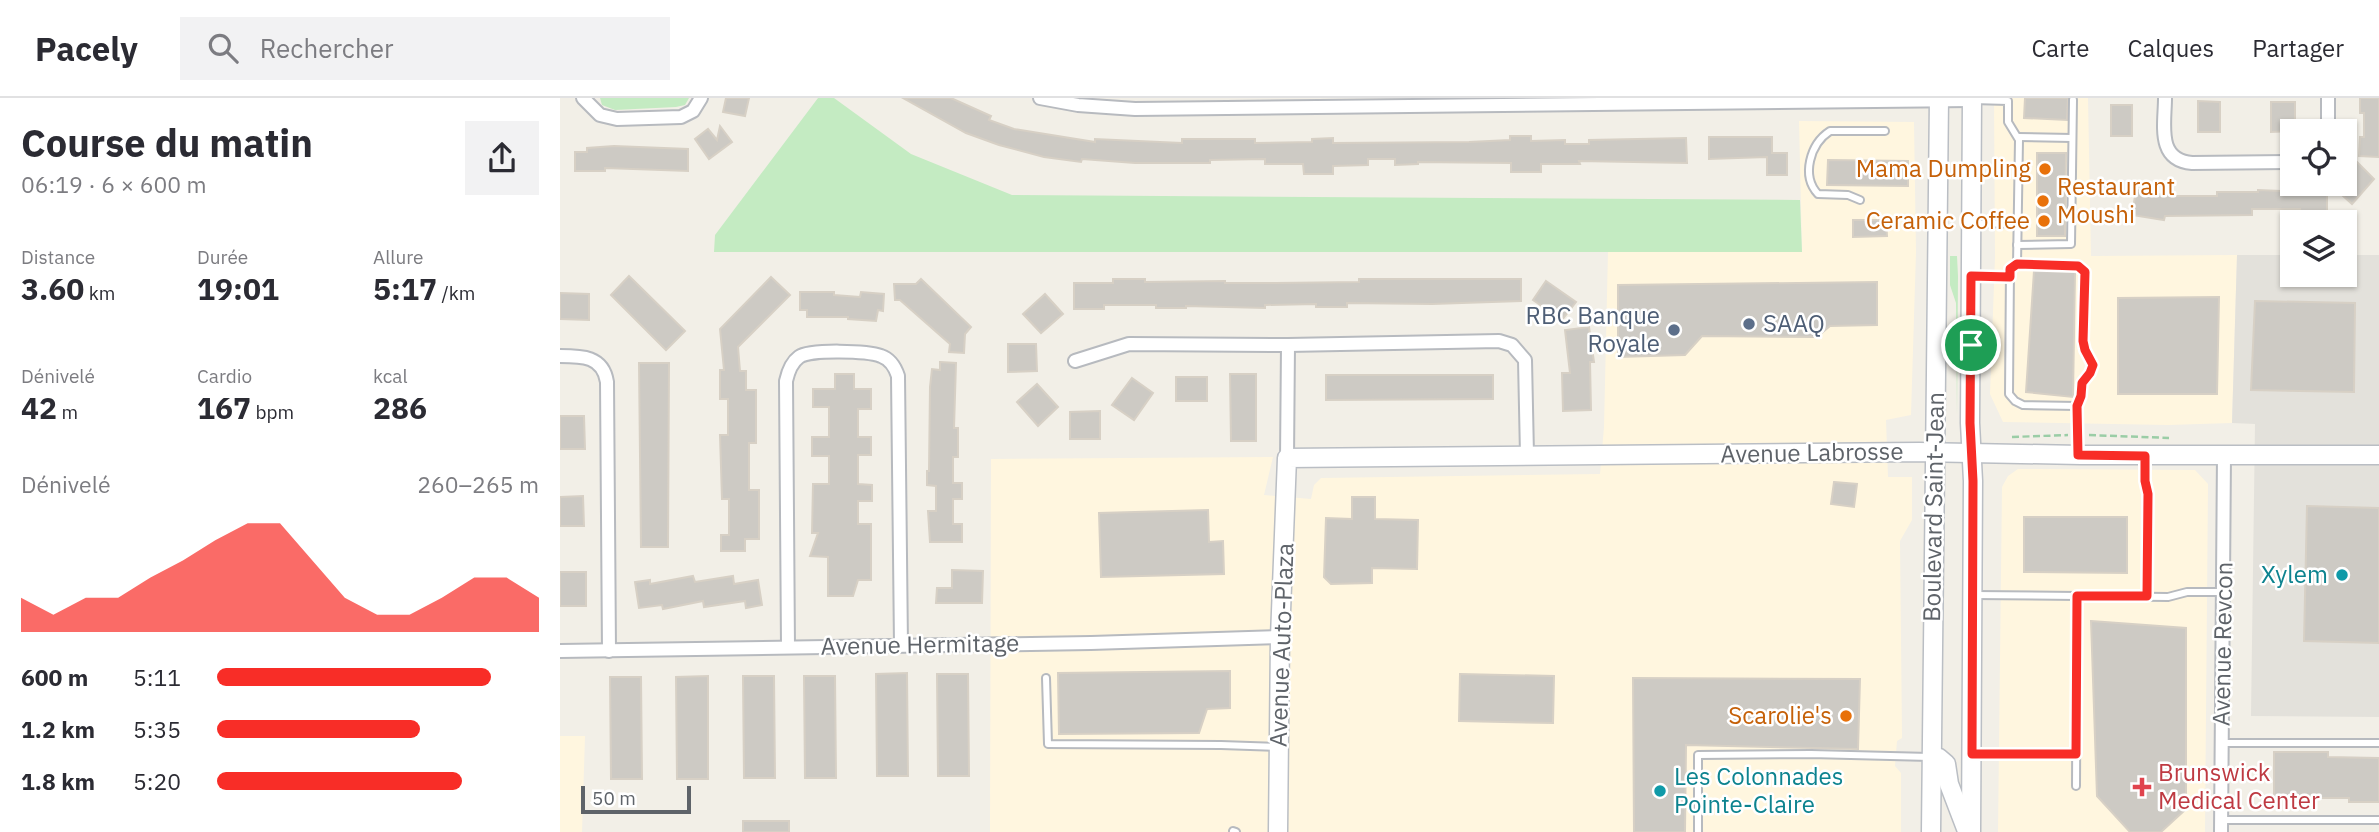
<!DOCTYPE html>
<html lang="fr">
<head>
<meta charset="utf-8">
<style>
  :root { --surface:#fff; --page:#f2f2f3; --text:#2b2b33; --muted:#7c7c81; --line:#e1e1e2; --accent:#f82d27 }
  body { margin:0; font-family:"IBM Plex Sans",sans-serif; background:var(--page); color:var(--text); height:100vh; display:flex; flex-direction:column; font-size:26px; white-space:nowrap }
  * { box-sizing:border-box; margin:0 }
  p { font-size:23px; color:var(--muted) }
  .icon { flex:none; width:38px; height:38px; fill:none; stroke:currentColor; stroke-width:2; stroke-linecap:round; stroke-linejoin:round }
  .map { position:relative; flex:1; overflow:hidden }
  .details { display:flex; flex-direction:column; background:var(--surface); width:560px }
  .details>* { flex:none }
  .controls { position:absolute; left:1720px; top:21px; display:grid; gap:14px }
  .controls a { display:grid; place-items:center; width:77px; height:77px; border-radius:0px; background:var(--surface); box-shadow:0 2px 5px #0004; font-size:35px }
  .scale { position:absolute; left:21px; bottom:18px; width:110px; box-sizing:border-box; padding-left:7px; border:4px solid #5e6369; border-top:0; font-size:19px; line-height:24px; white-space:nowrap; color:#5e6369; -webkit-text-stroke:5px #fff; paint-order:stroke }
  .pin { position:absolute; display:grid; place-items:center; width:60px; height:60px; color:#fff; margin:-30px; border:4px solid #fff; border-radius:50%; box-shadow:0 2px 7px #0007 }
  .round { display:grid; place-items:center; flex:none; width:74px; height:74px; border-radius:0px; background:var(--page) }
  .summary { display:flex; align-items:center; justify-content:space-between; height:119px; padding:0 21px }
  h1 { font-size:38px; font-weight:700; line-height:52px }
  .figures { display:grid; grid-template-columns:repeat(3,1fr); gap:10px; height:119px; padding:7px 21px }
  .figures div { display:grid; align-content:center }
  .figures b { font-size:30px; font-weight:700 }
  .figures small { font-size:19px; font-weight:400 }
  .figures p { font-size:19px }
  .chart { height:196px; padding:14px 21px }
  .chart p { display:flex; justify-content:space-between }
  .chart svg { width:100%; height:126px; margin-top:7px; fill:var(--accent); opacity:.7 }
  ul { padding:0 21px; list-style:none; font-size:23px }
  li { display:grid; grid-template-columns:112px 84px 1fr; align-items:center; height:52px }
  li i { height:18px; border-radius:9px; background:var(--accent) }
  header { display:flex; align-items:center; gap:42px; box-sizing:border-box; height:98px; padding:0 35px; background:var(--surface); border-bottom:2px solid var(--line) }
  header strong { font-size:33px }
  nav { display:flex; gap:38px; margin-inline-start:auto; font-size:24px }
  .search { width:490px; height:63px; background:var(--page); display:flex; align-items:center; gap:18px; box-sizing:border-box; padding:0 24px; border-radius:0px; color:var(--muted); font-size:26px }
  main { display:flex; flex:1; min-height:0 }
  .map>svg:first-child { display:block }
</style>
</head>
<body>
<header>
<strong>Pacely</strong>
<div class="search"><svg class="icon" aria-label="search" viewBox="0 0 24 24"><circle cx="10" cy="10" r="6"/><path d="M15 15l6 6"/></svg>Rechercher</div>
<nav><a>Carte</a><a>Calques</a><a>Partager</a></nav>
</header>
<main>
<section class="details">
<div class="summary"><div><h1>Course du matin</h1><p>06:19 · 6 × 600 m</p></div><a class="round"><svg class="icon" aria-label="share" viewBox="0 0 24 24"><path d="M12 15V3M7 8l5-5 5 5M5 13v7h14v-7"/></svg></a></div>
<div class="figures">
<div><p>Distance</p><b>3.60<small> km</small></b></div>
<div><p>Durée</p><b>19:01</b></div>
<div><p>Allure</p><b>5:17<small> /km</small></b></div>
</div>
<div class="figures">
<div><p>Dénivelé</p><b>42<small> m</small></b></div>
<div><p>Cardio</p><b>167<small> bpm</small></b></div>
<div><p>kcal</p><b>286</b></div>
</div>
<div class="chart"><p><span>Dénivelé</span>260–265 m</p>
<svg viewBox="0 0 160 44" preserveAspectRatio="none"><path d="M0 44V32L10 38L20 32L30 32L40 25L50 19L60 12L70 6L80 6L90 19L100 32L110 38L120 38L130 32L140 25L150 25L160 32V44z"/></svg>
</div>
<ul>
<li><b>600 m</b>5:11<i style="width:85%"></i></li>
<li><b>1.2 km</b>5:35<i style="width:63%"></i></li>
<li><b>1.8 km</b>5:20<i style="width:76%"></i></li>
</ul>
</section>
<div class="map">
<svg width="1819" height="734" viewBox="0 0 1819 734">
  <rect width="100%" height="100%" fill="#f2efe7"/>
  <!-- commercial -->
  <g fill="#fff6df">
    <polygon points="1434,0 1528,0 1531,158 1677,157 1672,325 1608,327 1443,324 1430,296 1435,159"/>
    <polygon points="1239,23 1354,24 1356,154 1351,317 1326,322 1328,379 1352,379 1352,422 1340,443 1342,640 1337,643 1335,668 1341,675 1341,734 430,734 431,361 713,359 704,397 751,401 754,387 761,380 1040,376 1044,329 1048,153 1242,153"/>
    <polygon points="1458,371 1635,372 1648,386 1645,734 1438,734 1442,389 1448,378"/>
    <polygon points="0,638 25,638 22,734 0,734"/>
  </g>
  <!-- industrial -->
  <polygon fill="#e3e1db" points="1677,157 1732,157 1732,177 1785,177 1785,157 1819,157 1819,619 1691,618 1695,326 1672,325"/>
  <!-- green -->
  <g fill="#c4ebc2">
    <polygon points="40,0 129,0 125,7 116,9 55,12 42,7"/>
    <polygon points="258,0 274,0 351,56 452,97 1240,102 1242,154 154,154 155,137"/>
    <polygon points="1390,158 1397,158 1398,178 1397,318 1396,205 1390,187"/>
  </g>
  <!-- building -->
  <g fill="#cdcac4" stroke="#d7d0c5" stroke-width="2">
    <polygon points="166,0 189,0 185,18 163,14"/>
    <polygon points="343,0 391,0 431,18 429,22 454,31 535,44 535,41 622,45 622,41 695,41 695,45 752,44 752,41 773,40 773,45 909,44 950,42 950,38 971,38 971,43 1005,42 1005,46 1029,46 1029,42 1126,40 1127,65 1019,63 1020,66 981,66 981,74 951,74 951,65 858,64 858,66 835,67 835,61 808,61 808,67 773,68 773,76 744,76 743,66 705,66 705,61 650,62 650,65 575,65 522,61 521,64 484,59 439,47 406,35"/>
    <polygon points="1465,0 1508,0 1507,22 1464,20"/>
    <polygon points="1800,0 1819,0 1819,59 1799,58 1800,39 1804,39 1804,15 1800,15"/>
    <polygon points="1638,3 1660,4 1660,34 1638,34"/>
    <polygon points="1711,4 1735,4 1735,33 1711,34"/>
    <rect x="1551" y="7" width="21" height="31"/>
    <polygon points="160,28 172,44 149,61 135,41 148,31 157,42"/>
    <polygon points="1149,39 1212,39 1212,55 1227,55 1227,77 1207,77 1207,59 1149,61"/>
    <polygon points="54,48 128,51 128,73 45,70 45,73 15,73 15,54 27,54 27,50"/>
    <polygon points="1477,55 1506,55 1505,138 1477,138"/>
    <polygon points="1268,62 1348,63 1348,88 1267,87"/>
    <polygon points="1797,64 1814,81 1792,106 1770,86 1785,86 1785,77"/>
    <polygon points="1576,92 1609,98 1657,98 1657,94 1698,94 1698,92 1767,95 1767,116 1740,116 1740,111 1692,111 1692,117 1605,118 1604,122 1572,117"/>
    <polygon points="1293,122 1326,122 1327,138 1293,139"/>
    <polygon points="1474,173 1515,174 1513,299 1466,294"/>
    <polygon points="69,178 125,233 106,252 51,197"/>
    <polygon points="211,179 230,197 178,249 180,273 186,273 186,292 196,292 196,345 189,345 189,392 199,392 199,441 185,441 185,453 161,453 161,437 169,437 169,401 162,401 160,337 168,337 168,301 160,301 160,272 164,272 160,231"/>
    <polygon points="361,181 411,229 405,236 404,255 389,254 390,246 340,202 335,202 334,186 356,186"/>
    <polygon points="553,181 585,181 585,184 665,183 665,185 716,185 799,184 799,181 961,181 961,203 872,206 787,205 787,209 756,209 756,206 705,207 705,210 626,208 626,210 596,210 596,207 544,207 544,211 514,211 514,185 553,185"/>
    <polygon points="986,183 1016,204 1002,222 973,202"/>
    <polygon points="1317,184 1317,227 1270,228 1257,239 1142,238 1125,257 1058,259 1058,187"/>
    <polygon points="240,194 274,194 274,197 300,199 301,194 324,196 323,213 318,212 316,223 288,221 288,219 247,219 247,212 240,212"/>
    <polygon points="0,195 29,196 29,222 0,221"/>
    <polygon points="485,196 503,216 481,235 463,216"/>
    <polygon points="1659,199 1657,296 1558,296 1558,200"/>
    <polygon points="1695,203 1795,205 1794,294 1691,292"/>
    <polygon points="1029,229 1034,264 1030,264 1031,312 1003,313 1002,275 1010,275 1005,232"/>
    <polygon points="448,246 476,246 477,273 448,274"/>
    <polygon points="380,264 396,265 394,330 398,330 398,359 393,359 393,385 402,385 402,401 393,401 393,426 402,426 402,444 370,444 368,413 376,413 376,388 367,387 367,373 369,373 370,289 372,271 380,272"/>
    <polygon points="79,265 109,265 108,449 81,449"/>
    <polygon points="275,276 294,276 294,291 311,291 311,311 298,311 298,339 311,339 311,357 298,357 298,386 312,387 312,403 298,403 298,426 311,426 311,482 298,482 293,498 268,498 268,459 250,458 258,435 252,435 253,386 269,386 269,358 252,358 252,339 269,339 269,309 253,309 253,291 275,291"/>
    <polygon points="670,276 696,276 696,343 671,343"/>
    <polygon points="766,277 933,277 933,301 766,302"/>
    <rect x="616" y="279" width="31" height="24"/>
    <polygon points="572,280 593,295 574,322 552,307"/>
    <polygon points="477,286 498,309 478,328 457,304"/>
    <polygon points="540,313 540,341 510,341 510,314"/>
    <polygon points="0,318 24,318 25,351 0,351"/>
    <polygon points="1274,384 1297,386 1294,409 1271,406"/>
    <polygon points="23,398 24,428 0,428 0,399"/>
    <polygon points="792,399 815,399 815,421 858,422 857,471 812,470 812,485 771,486 764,479 766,420 792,421"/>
    <polygon points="1747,408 1819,410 1819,545 1744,543"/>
    <polygon points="648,412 649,444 663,443 664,476 541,479 539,415"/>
    <polygon points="1464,419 1567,419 1567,475 1464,474"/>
    <polygon points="392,472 423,473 422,505 376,505 377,490 392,490"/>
    <rect x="0" y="474" width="26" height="34"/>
    <polygon points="133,478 135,484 173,478 174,486 198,482 202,507 186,510 185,503 144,509 143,503 103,511 102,507 79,510 75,484 90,482 90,486"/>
    <polygon points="1531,523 1626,530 1626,711 1601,734 1570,734 1537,698"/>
    <polygon points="670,573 670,610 647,611 639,635 499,636 498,575"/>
    <polygon points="347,575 348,678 317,678 316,576"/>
    <polygon points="377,576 408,576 409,678 378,678"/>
    <polygon points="900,576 994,578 993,625 899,623"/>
    <polygon points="148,578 148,681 117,681 116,579"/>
    <polygon points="183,578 214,578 215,680 184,680"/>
    <polygon points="244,578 275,578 276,680 245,680"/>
    <polygon points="50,579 81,579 82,681 51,681"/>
    <polygon points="1073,580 1300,581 1298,651 1126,647 1125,734 1074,734"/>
    <polygon points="1714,654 1768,654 1768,659 1819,660 1819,704 1789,704 1789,700 1714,700"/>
    <rect x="183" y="723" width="46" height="11"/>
  </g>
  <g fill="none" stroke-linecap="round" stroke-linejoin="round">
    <defs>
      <g id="lane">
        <polyline points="1413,2 1448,3 1448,24 1459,42 1457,167"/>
        <polyline points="1458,39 1512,40"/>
        <path d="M1300,102L1288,97L1258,96C1241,78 1250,46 1270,33H1325"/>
        <polyline points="1414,126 1457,125"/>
        <polyline points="1457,147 1511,146 1513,2"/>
        <polyline points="1414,178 1450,179"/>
        <polyline points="1517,308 1463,307 1455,303 1449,296 1450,171 1457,167 1518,168 1525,174 1523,243 1526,255 1533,267 1530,275 1522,284 1521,298 1517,308 1518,355"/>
        <polyline points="1585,358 1585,383 1588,396 1587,498"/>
        <polyline points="1414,497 1608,499 1627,494 1662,494"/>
        <polyline points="486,580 488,646 661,647 717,649"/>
        <polyline points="1662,645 1819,645"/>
        <polyline points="1413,656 1516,656"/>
        <polyline points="1516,688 1517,498"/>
        <polyline points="1661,722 1819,722"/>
        <polyline points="673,733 676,734"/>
        <polyline points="1138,734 1138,657 1251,656 1370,659"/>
      </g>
      <g id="street">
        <polyline points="23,0 40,17 57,21 121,19 133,13 141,0"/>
        <polyline points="480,0 518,7 575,11 1412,2"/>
        <path d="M1605,0C1605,26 1596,62 1632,65L1732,64"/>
        <polyline points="1768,0 1768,33"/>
        <path d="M0,258C22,258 43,258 47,284L49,553"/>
        <polyline points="515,263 569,246 728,247 939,243 952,247 965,262 967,357"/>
        <polyline points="727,360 728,247"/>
        <path d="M228,549L226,283C228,274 232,264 239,259C250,251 308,253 321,258C330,261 335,269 338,278L341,547"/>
        <polyline points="0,553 531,545 720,539"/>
        <polyline points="1661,734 1664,357"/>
      </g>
      <g id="secondary">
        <polyline points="1372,659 1379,660 1386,666 1389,686 1407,733"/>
        <polyline points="718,734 720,539 727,360 1359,354 1521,357 1819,357"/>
        <polyline points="1371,734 1379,0"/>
        <polyline points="1411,734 1413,383 1410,325 1412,0"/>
      </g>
    </defs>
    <!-- lane casing -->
    <use href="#lane" stroke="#b7babf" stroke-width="10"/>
    <!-- street casing -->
    <use href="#street" stroke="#b7babf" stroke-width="16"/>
    <!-- secondary casing -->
    <use href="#secondary" stroke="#babec4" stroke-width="21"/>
    <!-- path -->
    <g stroke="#9acda6" stroke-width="2.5" stroke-dasharray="7 3.5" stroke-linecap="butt">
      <polyline points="1529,337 1609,340"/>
      <polyline points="1452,339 1508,337"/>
    </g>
    <!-- lane -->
    <use href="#lane" stroke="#fff" stroke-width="6"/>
    <!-- street -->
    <use href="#street" stroke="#fff" stroke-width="12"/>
    <!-- secondary -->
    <use href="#secondary" stroke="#fff" stroke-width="18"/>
  </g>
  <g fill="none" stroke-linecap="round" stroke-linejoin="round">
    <defs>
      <polygon id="route" points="1457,166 1518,168 1525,174 1523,243 1525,252 1533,267 1530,275 1522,285 1521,298 1517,308 1518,357 1585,358 1585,383 1588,396 1587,498 1517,498 1516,656 1412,656 1413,383 1410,325 1411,178 1450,179 1450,171"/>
    </defs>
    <!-- route casing -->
    <use href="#route" stroke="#fff" stroke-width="14"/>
    <!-- route -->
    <use href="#route" stroke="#f82d27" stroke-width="9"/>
  </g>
  <!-- markers -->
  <g fill="#e8710a" stroke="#fff" stroke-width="2.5">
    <circle cx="1485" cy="71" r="7"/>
    <circle cx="1483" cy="103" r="7"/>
    <circle cx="1484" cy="123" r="7"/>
    <circle cx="1286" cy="618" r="7"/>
  </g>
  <g fill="#5c6f8a" stroke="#fff" stroke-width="2.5">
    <circle cx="1189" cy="226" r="7"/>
    <circle cx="1114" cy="232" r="7"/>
  </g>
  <g fill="#0f9aa8" stroke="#fff" stroke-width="2.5">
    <circle cx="1782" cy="477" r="7"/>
    <circle cx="1100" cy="693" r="7"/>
  </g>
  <path fill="#e0444e" stroke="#fff" stroke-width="2.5" d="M1578.5 678.5h7v7h7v7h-7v7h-7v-7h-7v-7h7z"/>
  <g text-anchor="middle" stroke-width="5" stroke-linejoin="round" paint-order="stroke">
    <!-- food labels -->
    <g font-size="24" fill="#c56008" stroke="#fff" text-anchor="end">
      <text x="1471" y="79">Mama Dumpling</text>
      <text x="1497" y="97" text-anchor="start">Restaurant<tspan x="1497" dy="28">Moushi</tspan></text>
      <text x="1470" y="131">Ceramic Coffee</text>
      <text x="1272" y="626">Scarolie's</text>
    </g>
    <!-- service labels -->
    <g font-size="24" fill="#4e5e75" stroke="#fff" text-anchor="end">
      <text x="1100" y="226">RBC Banque<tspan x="1100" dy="28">Royale</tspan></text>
      <text x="1203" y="234" text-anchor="start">SAAQ</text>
    </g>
    <!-- street labels -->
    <g font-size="24" fill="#5e6369" stroke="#fff">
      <text transform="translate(1252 355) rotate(-1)" y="8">Avenue Labrosse</text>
      <text transform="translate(1374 409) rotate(-89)" y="8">Boulevard Saint-Jean</text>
      <text transform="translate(1663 546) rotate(-89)" y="8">Avenue Revcon</text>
      <text transform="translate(360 547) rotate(-1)" y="8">Avenue Hermitage</text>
      <text transform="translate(722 547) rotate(-88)" y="8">Avenue Auto-Plaza</text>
    </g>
    <!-- culture labels -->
    <g font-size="24" fill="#0d838f" stroke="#fff" text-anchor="end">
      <text x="1768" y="485">Xylem</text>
      <text x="1114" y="687" text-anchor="start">Les Colonnades<tspan x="1114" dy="28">Pointe-Claire</tspan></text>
    </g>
    <!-- health labels -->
    <g font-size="24" fill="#be3a42" stroke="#fff" text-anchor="start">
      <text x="1598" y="683">Brunswick<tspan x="1598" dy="28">Medical Center</tspan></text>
    </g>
  </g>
</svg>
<div class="controls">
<a><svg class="icon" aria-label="locate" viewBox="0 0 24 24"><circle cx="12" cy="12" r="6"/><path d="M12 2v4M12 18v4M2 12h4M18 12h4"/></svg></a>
<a><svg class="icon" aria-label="layers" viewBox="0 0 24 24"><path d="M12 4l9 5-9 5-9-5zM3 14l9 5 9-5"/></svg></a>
</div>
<div class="scale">50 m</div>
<div class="pin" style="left:1411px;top:247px;background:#1e9e55"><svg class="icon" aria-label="arrive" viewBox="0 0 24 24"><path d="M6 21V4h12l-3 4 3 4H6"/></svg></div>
</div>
</main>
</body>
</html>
